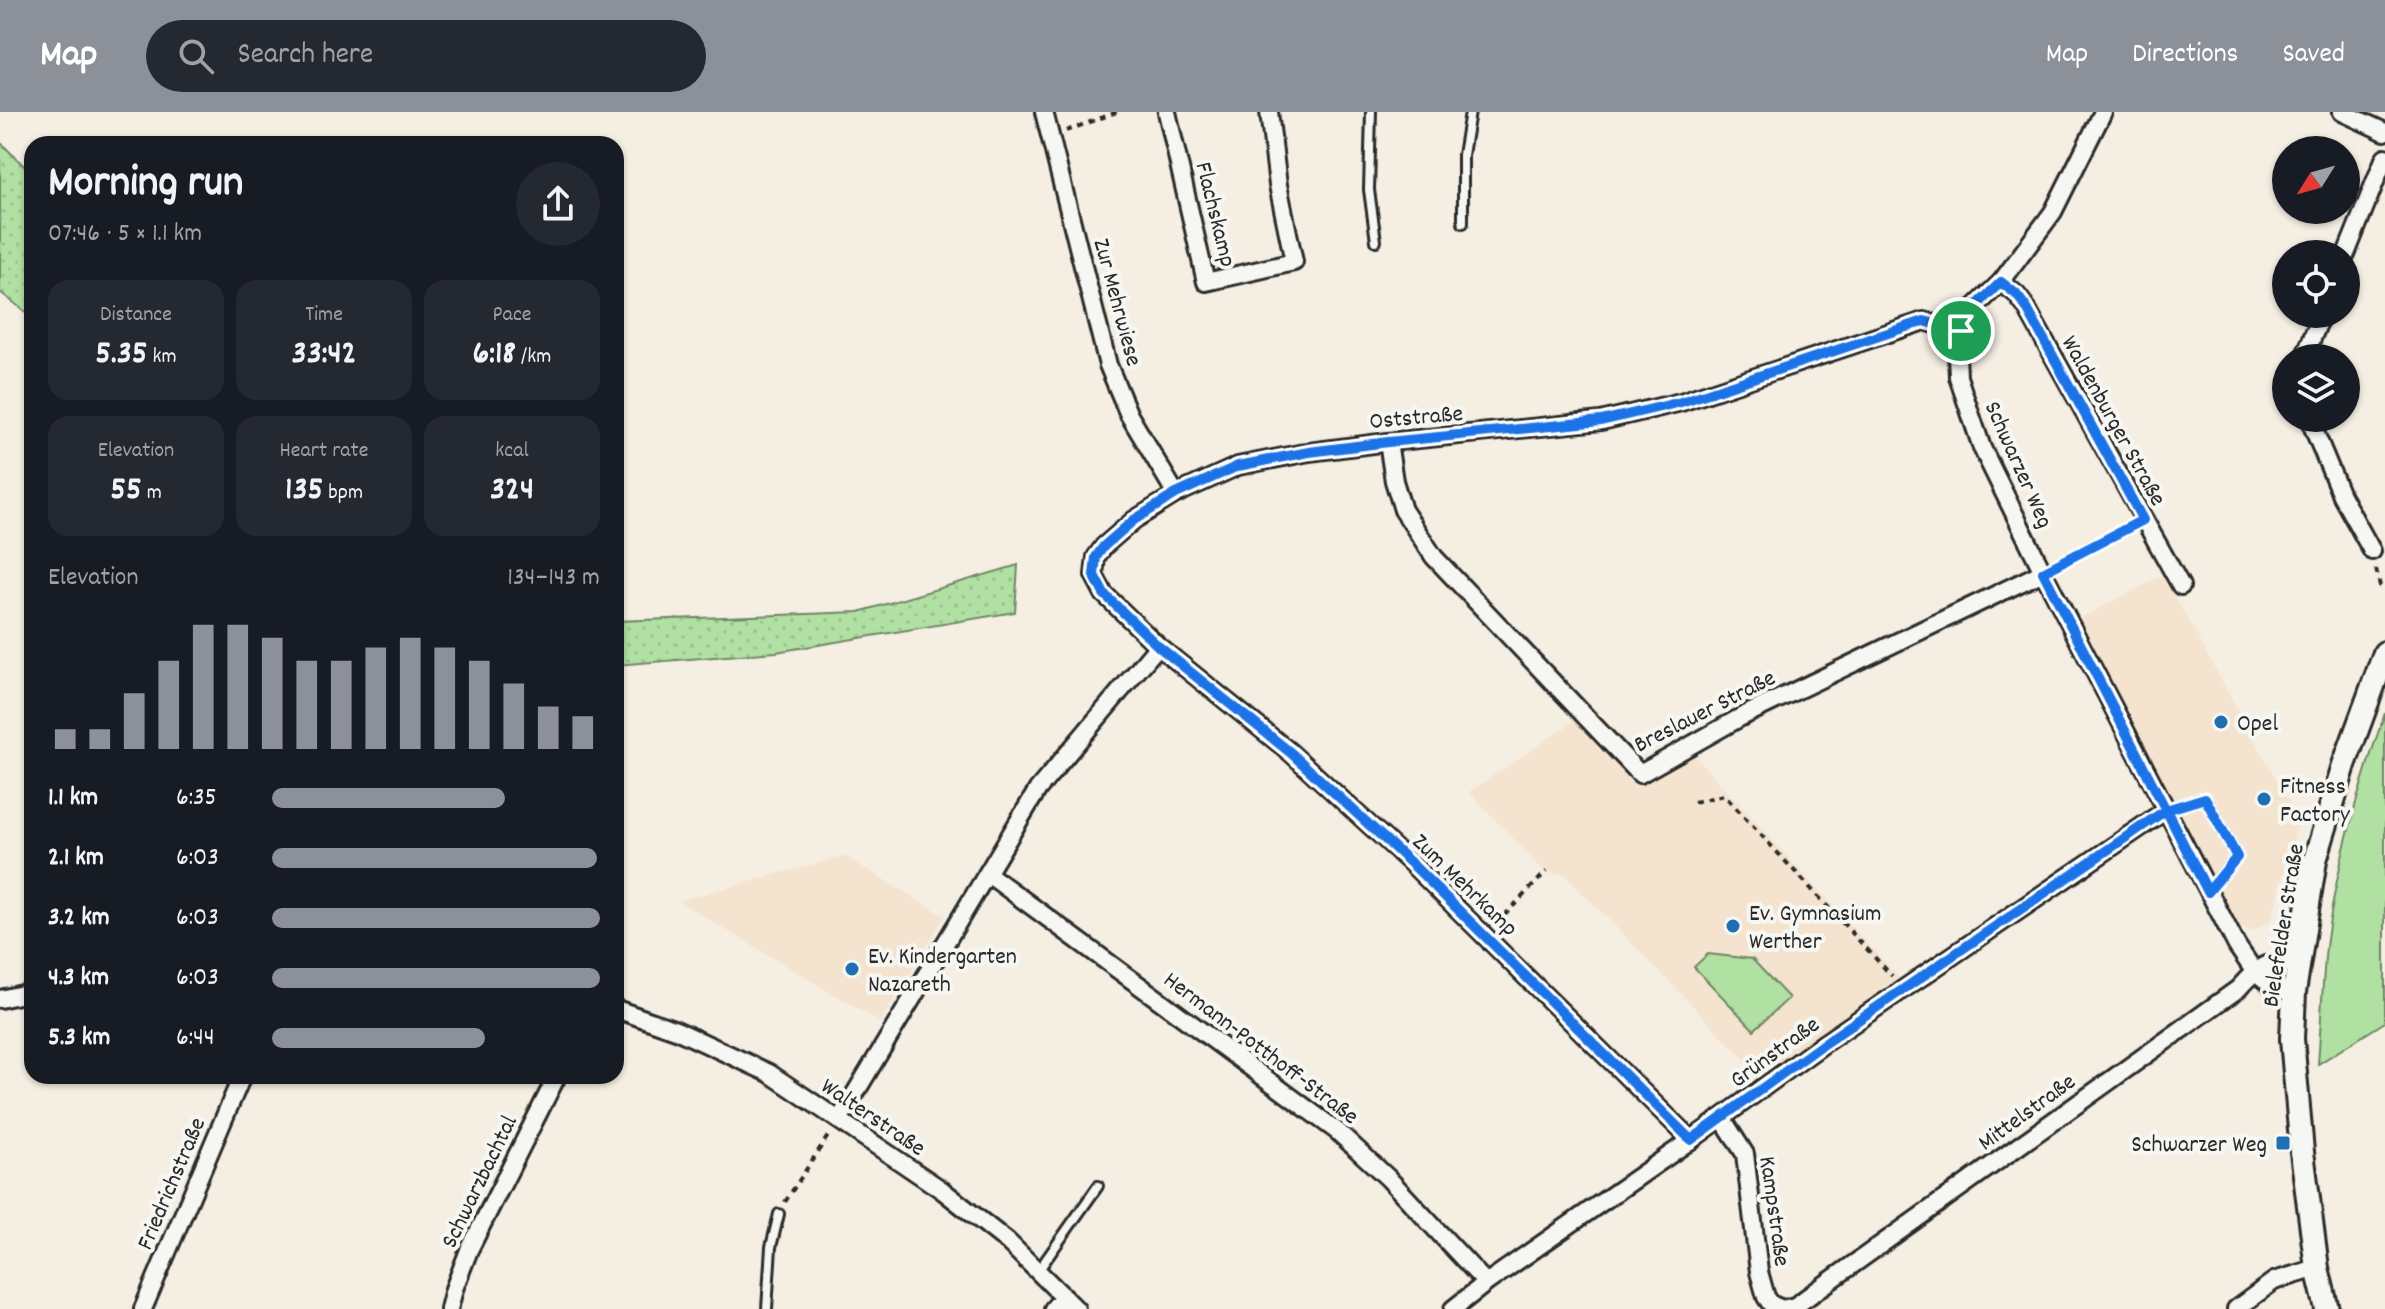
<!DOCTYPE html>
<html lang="en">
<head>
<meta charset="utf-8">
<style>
  :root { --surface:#171b24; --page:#242831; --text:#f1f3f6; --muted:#9ea1a6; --accent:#8c9099 }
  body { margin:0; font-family:Dekko,sans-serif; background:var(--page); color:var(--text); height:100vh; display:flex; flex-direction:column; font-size:30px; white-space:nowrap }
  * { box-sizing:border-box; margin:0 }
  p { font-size:26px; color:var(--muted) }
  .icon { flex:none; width:44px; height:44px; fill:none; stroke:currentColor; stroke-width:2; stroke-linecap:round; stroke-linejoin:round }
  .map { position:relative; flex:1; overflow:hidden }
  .drawer { position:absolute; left:24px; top:24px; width:600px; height:948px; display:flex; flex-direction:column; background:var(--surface); border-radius:24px; box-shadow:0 2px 6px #0004 }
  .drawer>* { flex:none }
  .needle { width:52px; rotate:233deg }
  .controls { position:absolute; left:2272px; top:24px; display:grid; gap:16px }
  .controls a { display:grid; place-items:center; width:88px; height:88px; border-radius:50%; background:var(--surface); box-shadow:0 2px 6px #0004; font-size:40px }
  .pin { position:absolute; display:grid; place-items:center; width:68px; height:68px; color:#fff; margin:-34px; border:4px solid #fff; border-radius:50%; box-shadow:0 2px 8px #0007 }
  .round { display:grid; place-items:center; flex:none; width:84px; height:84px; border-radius:42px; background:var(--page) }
  .overview { display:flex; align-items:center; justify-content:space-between; height:136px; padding:0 24px }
  h1 { font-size:44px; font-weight:700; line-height:60px }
  .stats { display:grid; grid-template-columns:repeat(3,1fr); gap:12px; height:136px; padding:8px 24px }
  .stats div { display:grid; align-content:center; border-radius:20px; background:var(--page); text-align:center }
  .stats b { font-size:34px; font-weight:700 }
  .stats small { font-size:22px; font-weight:400 }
  .stats p { font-size:22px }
  .chart { height:224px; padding:16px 24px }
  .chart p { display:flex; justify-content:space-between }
  .chart svg { width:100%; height:144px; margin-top:8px; stroke:var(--accent); stroke-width:6 }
  ul { padding:0 24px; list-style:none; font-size:26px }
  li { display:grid; grid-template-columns:128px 96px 1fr; align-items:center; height:60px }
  li i { height:20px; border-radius:10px; background:var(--accent) }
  header { display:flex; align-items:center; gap:48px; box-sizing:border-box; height:112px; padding:0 40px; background:var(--accent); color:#fff }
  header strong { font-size:38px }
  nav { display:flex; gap:44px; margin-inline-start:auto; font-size:28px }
  .search { width:560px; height:72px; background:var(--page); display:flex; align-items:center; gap:20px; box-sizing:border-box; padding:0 28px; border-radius:44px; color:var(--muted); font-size:30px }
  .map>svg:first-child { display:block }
</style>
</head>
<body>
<header>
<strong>Map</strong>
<div class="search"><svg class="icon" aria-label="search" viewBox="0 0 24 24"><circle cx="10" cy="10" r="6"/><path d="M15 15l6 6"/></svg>Search here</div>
<nav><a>Map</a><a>Directions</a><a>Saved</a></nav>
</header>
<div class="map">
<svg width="2385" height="1197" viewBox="0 0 2385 1197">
  <defs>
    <pattern id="grass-dots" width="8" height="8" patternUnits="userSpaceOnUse" patternTransform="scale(2)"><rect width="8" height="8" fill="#b0e1a2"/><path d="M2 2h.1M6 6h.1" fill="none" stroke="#98c18c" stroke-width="1.8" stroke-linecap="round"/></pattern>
  </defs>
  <rect width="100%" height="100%" fill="#f5eee2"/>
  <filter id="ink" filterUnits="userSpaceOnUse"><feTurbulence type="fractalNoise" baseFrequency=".0125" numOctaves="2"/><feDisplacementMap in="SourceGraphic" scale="16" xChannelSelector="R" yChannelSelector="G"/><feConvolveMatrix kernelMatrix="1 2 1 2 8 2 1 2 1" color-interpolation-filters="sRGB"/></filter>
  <g filter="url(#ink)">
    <!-- built -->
    <g fill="#f4e4cf">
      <polygon points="2163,463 2299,708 2271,808 2254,819 2239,815 2079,507"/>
      <polygon points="1577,607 1641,673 1695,644 1899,866 1761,964 1564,762 1551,761 1541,756 1469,680"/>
      <polygon points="844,744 945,804 880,910 678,789"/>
    </g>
    <!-- grass -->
    <g fill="url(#grass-dots)" stroke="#6e8666" stroke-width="2">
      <polygon points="0,30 32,62 32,205 0,180"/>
      <polygon points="1018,453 1015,500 776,540 616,553 616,509 859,500"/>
    </g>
    <!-- garden -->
    <g fill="#b0e1a2" stroke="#6e8666" stroke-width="2">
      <path d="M2385,601V910L2318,952C2321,913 2322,874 2326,835C2336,755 2358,676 2385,601Z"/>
      <polygon points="1708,842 1752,847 1789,886 1754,918 1694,855"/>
    </g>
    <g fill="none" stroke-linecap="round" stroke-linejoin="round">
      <defs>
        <g id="lane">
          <polyline points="1371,0 1369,78 1376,129"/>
          <polyline points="1463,111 1463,43 1470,0"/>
          <polyline points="2166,698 2205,686 2237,745 2208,779"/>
          <polyline points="1038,1159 1098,1074"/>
          <polyline points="767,1197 771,1135 779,1102"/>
        </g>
        <g id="street">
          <polyline points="1044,0 1108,253 1129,303 1176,382"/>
          <polyline points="1167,0 1206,170 1294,150 1278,73 1269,0"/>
          <polyline points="2103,0 2053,100 2001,170 1972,198 1961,219 1957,242 1958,265 1982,336 2043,460 2237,834 2254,859 2277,877 2294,880"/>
          <polyline points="2342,0 2385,20"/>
          <polyline points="2346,142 2385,45"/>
          <polyline points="2001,170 2016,182 2026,195 2181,474"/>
          <polyline points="2304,246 2322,202"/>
          <polyline points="2309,306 2341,383 2372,439"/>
          <polyline points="1388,330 1394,369 1403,398 1434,445 1640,662 1741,605 2043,460"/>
          <polyline points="1158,534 1291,641 1413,753 1691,1028"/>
          <polyline points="988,762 1337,1019 1388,1066 1486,1171"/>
          <polyline points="0,887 32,880"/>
          <polyline points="616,897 676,918 769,961 942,1078 1008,1130 1076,1197"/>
          <polyline points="1722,1006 1745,1042 1759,1160 1766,1185 1771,1192 1782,1197"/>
          <polyline points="839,1008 1038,677 1158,534 1104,482 1094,463 1096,445 1104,434 1134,408 1176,382 1238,354 1309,340 1388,330 1601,309 1681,290 1924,209 1961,219"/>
          <polyline points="143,1197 242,964"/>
          <polyline points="449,1197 454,1177 469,1138 557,964"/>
          <polyline points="1053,1197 1064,1184"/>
          <polyline points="1453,1197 1486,1171 1691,1028 1826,930 2166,698"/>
          <path d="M1782,1197L1795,1194L2238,877C2259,854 2266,847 2298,851"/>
          <polyline points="2236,1197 2274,1169 2317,1156"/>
        </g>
        <polyline id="secondary" points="2327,1197 2317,1156 2302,1040 2292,927 2294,880 2315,748 2344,653 2385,541"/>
      </defs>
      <!-- lane casing -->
      <use href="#lane" stroke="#2b2b2b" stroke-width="14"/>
      <!-- street casing -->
      <use href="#street" stroke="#2b2b2b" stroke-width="22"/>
      <!-- secondary casing -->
      <use href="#secondary" stroke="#2b2b2b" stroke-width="28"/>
      <!-- path -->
      <g stroke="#2b2b2b" stroke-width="4" stroke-dasharray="6 6" stroke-linecap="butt">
        <polyline points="1066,19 1117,0"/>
        <polyline points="2059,452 2129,415"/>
        <polyline points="2376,457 2380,474 2385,476"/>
        <polyline points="1694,690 1724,683 1892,864"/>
        <polyline points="1496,812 1547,759"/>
        <polyline points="785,1090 828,1024"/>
      </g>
      <!-- lane -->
      <use href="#lane" stroke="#f6f6f2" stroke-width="8"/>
      <!-- street -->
      <use href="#street" stroke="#f6f6f2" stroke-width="16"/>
      <!-- secondary -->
      <use href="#secondary" stroke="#f6f6f2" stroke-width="22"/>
    </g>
  </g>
  <g fill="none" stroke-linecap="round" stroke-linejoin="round" filter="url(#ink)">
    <defs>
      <polyline id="route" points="1961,219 1924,209 1681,290 1601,309 1388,330 1309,340 1238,354 1176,382 1134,408 1104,434 1096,445 1094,463 1104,482 1158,534 1291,641 1413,753 1691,1028 1826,930 2166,698 2208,780 2237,745 2205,686 2166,698 2043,460 2143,408 2026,195 2016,182 2001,170 1972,198 1961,219"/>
    </defs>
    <!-- route casing -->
    <use href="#route" stroke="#fff" stroke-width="16"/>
    <!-- route -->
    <use href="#route" stroke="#1a73e8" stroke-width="10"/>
  </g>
  <!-- markers -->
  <g fill="#1f6fb2" stroke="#f6f6f2" stroke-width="3">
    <circle cx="2221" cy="610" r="8"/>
    <circle cx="2264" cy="687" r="8"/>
    <circle cx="1733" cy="814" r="8"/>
    <circle cx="852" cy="857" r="8"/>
    <rect x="2275" y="1023" width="16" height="16" rx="4"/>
  </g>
  <g text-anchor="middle" stroke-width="8" stroke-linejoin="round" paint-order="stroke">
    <!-- street labels -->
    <g font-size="24" fill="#2b2b2b" stroke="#f6f6f2">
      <text transform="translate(1217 102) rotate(76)" y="8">Flachskamp</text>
      <text transform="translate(1119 190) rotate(75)" y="8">Zur Mehrwiese</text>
      <text transform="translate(1416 304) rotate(-5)" y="8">Oststraße</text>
      <text transform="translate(2115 308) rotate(61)" y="8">Waldenburger Straße</text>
      <text transform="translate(2020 352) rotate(66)" y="8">Schwarzer Weg</text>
      <text transform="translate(1704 598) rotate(-27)" y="8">Breslauer Straße</text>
      <text transform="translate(1466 772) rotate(44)" y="8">Zum Mehrkamp</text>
      <text transform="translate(2282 813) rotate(-81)" y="8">Bielefelder Straße</text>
      <text transform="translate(1262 935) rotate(37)" y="8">Hermann-Potthoff-Straße</text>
      <text transform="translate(1774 939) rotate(-36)" y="8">Grünstraße</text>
      <text transform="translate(2026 999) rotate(-36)" y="8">Mittelstraße</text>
      <text transform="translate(874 1004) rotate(34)" y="8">Walterstraße</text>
      <text transform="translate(478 1069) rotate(-64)" y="8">Schwarzbachtal</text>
      <text transform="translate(170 1071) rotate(-67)" y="8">Friedrichstraße</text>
      <text transform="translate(1776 1099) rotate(82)" y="8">Kampstraße</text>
    </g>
    <!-- poi labels -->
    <g font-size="24" fill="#2b2b2b" stroke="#f6f6f2" text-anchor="start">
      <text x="2237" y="618">Opel</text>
      <text x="2280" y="681">Fitness<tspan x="2280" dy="28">Factory</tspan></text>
      <text x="1749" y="808">Ev. Gymnasium<tspan x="1749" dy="28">Werther</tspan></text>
      <text x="868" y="851">Ev. Kindergarten<tspan x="868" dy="28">Nazareth</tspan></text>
      <text x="2267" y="1039" text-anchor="end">Schwarzer Weg</text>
    </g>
  </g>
</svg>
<div class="controls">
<a><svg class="needle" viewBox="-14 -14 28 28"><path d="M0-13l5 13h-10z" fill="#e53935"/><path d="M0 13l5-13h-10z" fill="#9ea1a6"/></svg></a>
<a><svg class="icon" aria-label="locate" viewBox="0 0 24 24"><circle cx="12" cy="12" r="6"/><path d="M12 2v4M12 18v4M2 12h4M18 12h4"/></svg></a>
<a><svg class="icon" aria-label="layers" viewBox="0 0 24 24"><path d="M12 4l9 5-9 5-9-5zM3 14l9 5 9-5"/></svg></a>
</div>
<div class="pin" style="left:1961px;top:219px;background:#1e9e55"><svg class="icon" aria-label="arrive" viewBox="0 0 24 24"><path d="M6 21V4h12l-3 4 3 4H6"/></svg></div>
<section class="drawer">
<div class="overview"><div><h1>Morning run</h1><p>07:46 · 5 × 1.1 km</p></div><a class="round"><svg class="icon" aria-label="share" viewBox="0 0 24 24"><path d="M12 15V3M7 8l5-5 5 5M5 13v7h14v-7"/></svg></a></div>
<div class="stats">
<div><p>Distance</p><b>5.35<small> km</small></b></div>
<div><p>Time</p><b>33:42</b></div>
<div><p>Pace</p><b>6:18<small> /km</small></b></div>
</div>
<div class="stats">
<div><p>Elevation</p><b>55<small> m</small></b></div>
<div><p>Heart rate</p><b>135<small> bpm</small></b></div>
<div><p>kcal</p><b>324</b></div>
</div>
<div class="chart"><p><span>Elevation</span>134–143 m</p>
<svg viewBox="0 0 160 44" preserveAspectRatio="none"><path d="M5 44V38M15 44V38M25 44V27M35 44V17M45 44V6M55 44V6M65 44V10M75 44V17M85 44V17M95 44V13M105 44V10M115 44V13M125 44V17M135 44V24M145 44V31M155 44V34"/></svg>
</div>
<ul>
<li><b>1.1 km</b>6:35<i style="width:71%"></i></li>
<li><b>2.1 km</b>6:03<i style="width:99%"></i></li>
<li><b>3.2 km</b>6:03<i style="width:100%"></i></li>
<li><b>4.3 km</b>6:03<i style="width:100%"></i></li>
<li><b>5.3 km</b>6:44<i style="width:65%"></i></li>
</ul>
</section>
</div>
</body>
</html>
